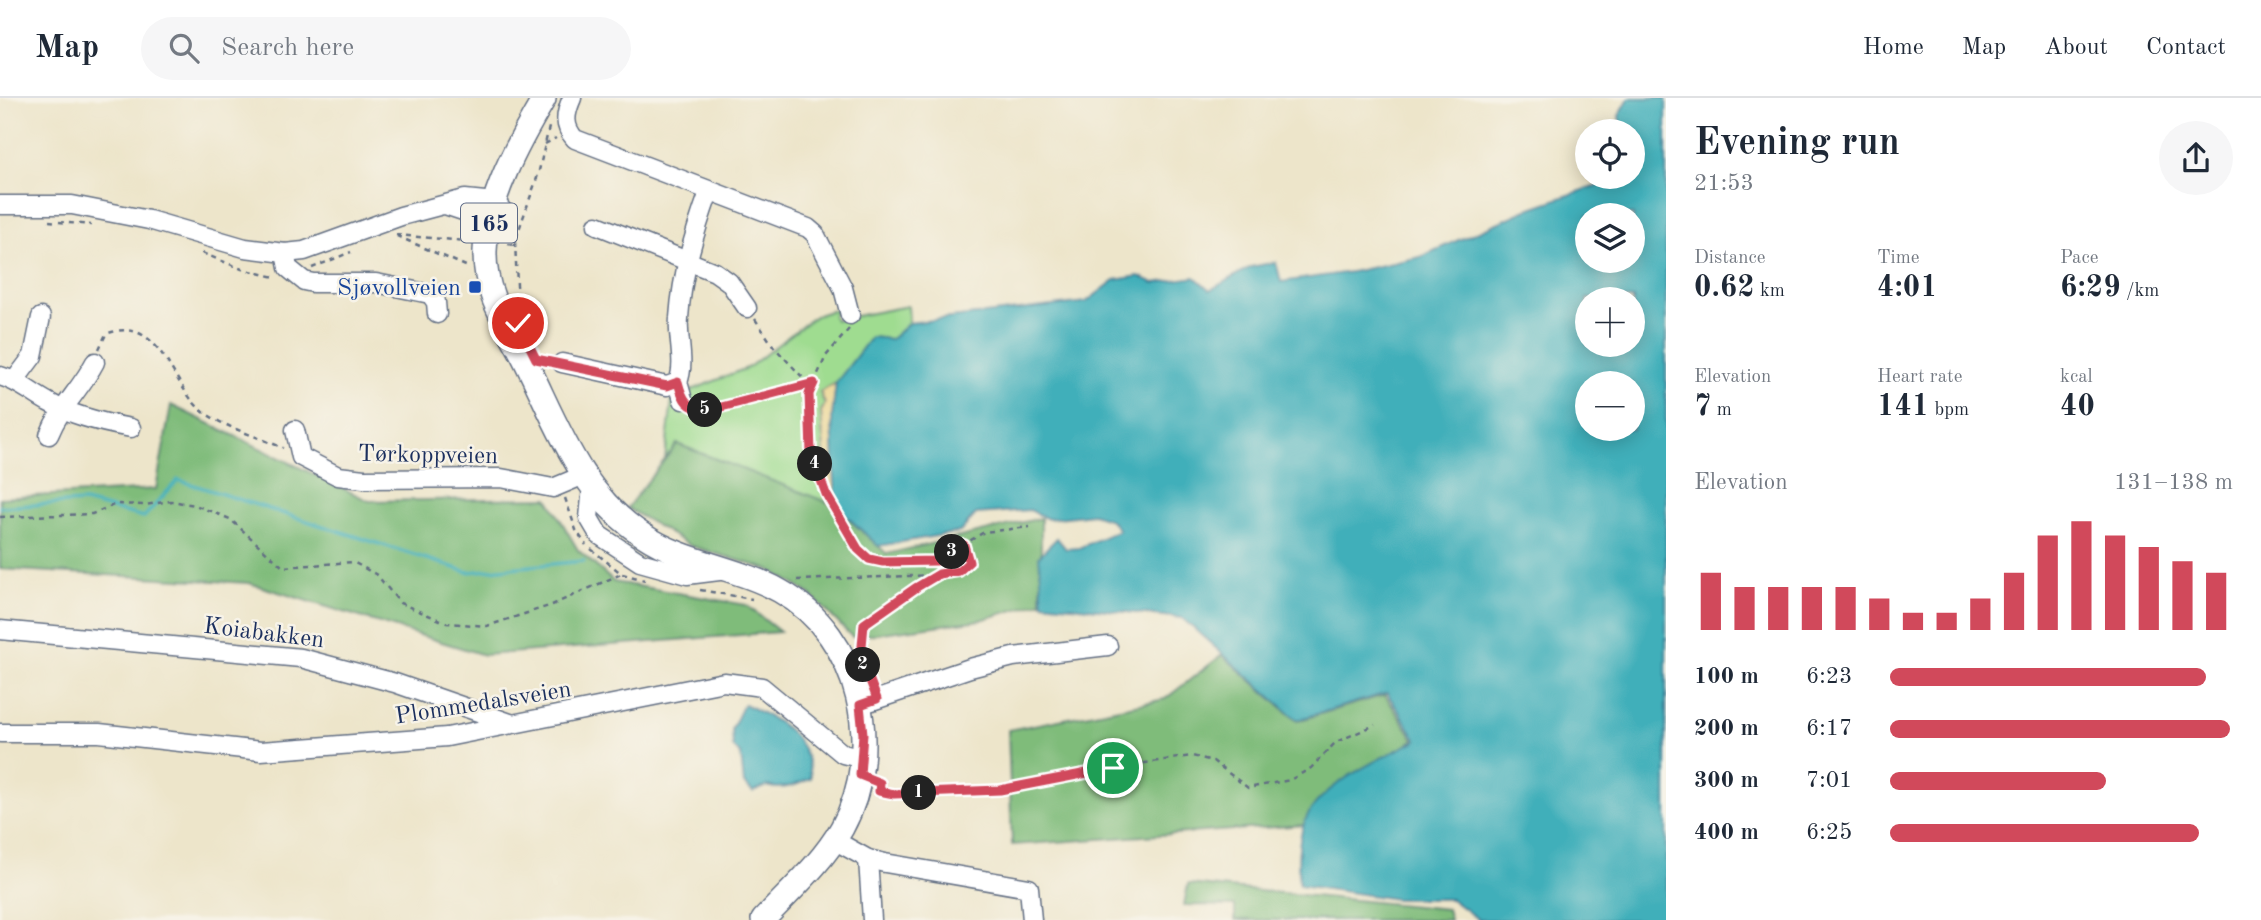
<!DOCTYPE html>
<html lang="en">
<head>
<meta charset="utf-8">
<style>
  :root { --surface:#fff; --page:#f6f6f7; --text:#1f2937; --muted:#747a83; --line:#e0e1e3; --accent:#d1495b }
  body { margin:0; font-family:"Old Standard TT",serif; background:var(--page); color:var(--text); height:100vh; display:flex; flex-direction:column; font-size:26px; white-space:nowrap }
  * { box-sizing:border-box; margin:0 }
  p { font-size:23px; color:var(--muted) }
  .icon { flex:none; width:38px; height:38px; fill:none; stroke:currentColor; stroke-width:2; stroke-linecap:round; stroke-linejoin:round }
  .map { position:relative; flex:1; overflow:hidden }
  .side { display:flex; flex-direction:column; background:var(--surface); width:595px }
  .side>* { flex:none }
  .tools { position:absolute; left:1575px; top:21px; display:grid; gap:14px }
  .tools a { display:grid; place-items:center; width:70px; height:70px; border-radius:50%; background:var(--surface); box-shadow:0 4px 18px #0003; font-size:35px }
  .pin { position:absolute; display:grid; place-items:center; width:60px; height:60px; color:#fff; margin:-30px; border:4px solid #fff; border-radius:50%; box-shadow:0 2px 7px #0007 }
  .km { position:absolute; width:35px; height:35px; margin:-18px; border-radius:50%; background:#222; color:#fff; font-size:19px; line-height:35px; text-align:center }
  .round { display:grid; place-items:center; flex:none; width:74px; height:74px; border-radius:37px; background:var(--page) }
  .head { display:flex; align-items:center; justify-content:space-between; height:119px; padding:0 28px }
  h1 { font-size:38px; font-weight:700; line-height:52px }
  .figures { display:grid; grid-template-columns:repeat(3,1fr); gap:10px; height:119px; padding:7px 28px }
  .figures div { display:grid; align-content:center }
  .figures b { font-size:30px; font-weight:700 }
  .figures small { font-size:19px; font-weight:400 }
  .figures p { font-size:19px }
  .chart { height:196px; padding:14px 28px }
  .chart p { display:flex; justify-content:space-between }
  .chart svg { width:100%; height:126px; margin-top:7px; stroke:var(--accent); stroke-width:6 }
  ul { padding:0 28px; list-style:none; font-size:23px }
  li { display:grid; grid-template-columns:112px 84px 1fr; align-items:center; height:52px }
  li i { height:18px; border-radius:9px; background:var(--accent) }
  header { display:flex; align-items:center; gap:42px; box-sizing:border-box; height:98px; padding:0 35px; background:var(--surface); border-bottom:2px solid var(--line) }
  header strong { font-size:33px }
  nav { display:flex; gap:38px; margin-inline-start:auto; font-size:24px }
  .search { width:490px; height:63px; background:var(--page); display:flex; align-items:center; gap:18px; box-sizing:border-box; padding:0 24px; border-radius:38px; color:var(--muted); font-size:26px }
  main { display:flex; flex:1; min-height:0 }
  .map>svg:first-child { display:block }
</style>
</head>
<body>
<header>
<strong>Map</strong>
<div class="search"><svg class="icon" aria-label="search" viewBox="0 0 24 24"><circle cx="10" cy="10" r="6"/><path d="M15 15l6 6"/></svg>Search here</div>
<nav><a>Home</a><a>Map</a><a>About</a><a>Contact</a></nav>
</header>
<main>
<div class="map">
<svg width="1666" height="822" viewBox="0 0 1666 822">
  <rect width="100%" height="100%" fill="#f7f3e8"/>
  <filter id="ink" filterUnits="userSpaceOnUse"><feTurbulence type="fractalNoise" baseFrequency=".0143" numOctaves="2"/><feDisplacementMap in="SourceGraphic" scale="14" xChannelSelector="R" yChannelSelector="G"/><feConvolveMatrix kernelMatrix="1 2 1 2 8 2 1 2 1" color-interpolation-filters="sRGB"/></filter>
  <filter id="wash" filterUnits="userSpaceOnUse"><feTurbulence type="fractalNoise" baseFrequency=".00686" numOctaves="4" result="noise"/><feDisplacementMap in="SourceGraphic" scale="28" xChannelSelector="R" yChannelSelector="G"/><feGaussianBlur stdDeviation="1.57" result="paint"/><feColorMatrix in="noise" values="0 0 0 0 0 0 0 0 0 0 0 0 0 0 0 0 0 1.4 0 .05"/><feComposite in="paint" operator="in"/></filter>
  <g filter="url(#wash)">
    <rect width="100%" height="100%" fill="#ede5ca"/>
    <!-- green -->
    <polygon fill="#9fdc90" stroke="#5d8677" stroke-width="2" points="908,208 909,225 891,241 871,239 836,285 820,294 825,306 821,314 828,405 677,346 665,362 673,294 684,306 692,292 749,269 815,218 842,209 833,216 835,222"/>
    <!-- forest -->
    <g fill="#7fbc7a" stroke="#4d766c" stroke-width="2">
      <polygon points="171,307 369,403 548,400 578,452 614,484 746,507 780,534 484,557 249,485 0,471 0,400 156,391"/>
      <polygon points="677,346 832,406 887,456 1041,420 1041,504 981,522 852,539 810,496 770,472 691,448 627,410"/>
      <polygon points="1222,557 1297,623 1385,597 1414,641 1321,720 1320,726 1012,747 1008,632 1165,601"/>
      <polygon points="1188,786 1447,811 1450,822 1235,822 1235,808 1184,807"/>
    </g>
    <!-- sand -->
    <polygon fill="#eeda9e" stroke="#84847e" stroke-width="2" points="836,285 832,320 836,408 828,405 821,314 825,306 820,294"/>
    <!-- water -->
    <g fill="#3fafba" stroke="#2d6f8c" stroke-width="2" fill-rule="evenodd">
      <path d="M1629,0H1666V822H1479L1451,801H1396L1299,787C1298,766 1297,743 1305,723C1318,687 1384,659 1417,642L1387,595L1297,622L1182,520L1043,505L1039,458L1057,440L1066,451L1079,450L1119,432L1111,422L1093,416L1048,421L1030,412L976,416L960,434L878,448L836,408L832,320L836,285L871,239L891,241L909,225L1086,204L1115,182L1139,178L1154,185L1195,179L1210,192L1251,169L1276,164L1281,184L1351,174L1420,159L1531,110L1604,85L1607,79H1633V33H1621L1619,18ZM1587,117H1633V163H1587ZM1587,201H1633V247H1587ZM1587,285H1633V331H1587Z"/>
      <path d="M744,606C780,623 808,638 811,680C798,687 782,693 767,688L753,694L744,686L741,657L733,649L732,631Z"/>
    </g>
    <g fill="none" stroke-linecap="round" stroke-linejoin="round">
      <!-- stream -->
      <polyline stroke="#3fafba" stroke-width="3.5" points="0,409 84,404 144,419 178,382 468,474 584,463"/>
    </g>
  </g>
  <g filter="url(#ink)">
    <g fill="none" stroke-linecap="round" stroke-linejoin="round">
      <defs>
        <g id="minor">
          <path d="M572,0C565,16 563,28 575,41L808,130L815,136L843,190L850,217"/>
          <polyline points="0,107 72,107 149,122 245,150 285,155 304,153 401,118 465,101 495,104 506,116 490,122 445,107"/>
          <polyline points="597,127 715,174 729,184 747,210"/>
          <polyline points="285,155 288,170 304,183 313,185 376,185 430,196 436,204 437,216"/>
          <path d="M562,265L667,288L678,284C686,265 677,240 679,220C682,175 694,136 709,94"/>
          <path d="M0,278C19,283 31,295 48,304C73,318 103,325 131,330"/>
          <polyline points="15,282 33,258 41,219"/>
          <polyline points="678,284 683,302"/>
          <polyline points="295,332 301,359 338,378 364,381 501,380 553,390 584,377"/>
          <path d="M49,337C60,309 81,291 95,264"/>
          <polyline points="592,389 589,420 599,437 640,464 687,477 727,472"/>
          <polyline points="0,532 301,560 395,585 510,625"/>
          <polyline points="860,607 970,570 1013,559 1108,548"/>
          <polyline points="0,635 99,635 261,653 447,639 724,584 762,589 843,656 863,661"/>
          <polyline points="834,742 868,761 885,765 1029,790 1032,822"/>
          <polyline points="868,761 872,822"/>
        </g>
        <path id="major" d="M544,1C518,45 487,101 485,153C484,196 505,223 524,260C556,323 580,397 643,437C685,465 737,469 780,493C861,538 885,651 842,730C822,765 790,793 763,822"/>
      </defs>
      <!-- minor casing -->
      <use href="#minor" stroke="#646f84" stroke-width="21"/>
      <!-- major casing -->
      <use href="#major" stroke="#646f84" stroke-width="26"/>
      <!-- path -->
      <g stroke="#646f84" stroke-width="2.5" stroke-dasharray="5 5" stroke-linecap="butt">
        <polyline points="545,46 556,40"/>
        <polyline points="49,123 91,127"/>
        <polyline points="396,137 466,143"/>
        <polyline points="397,138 468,169"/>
        <polyline points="508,146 515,147"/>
        <polyline points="202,155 242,171 275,179"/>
        <polyline points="312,170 351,154"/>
        <polyline points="518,209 515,143 538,77 549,29"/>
        <polyline points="755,221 774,249 809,286"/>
        <polyline points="849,231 826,258 809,296 811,355 826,396 858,451 869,461 883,464 936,463 963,447"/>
        <path d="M99,251L106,236C164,214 170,294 208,317C230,331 259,339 283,350"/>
        <polyline points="694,310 706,313 813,285"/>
        <polyline points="565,400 576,432 586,447"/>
        <polyline points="0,419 92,416 116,406 145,407 171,403 195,407 230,421 283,469 353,464 377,477 400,505 447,525 487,528 552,507 621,476"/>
        <polyline points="591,451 622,476 645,482"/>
        <polyline points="797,482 937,477"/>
        <polyline points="700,492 752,501"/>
        <polyline points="861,555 865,524 917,489 939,476 959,473 969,464 963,447 984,434 1030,429"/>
        <polyline points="876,683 880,685 879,693 894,696 1001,692 1113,670 1192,658 1213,663 1248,690 1290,682 1311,670 1336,644 1375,627"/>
      </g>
      <!-- minor -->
      <use href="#minor" stroke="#fff" stroke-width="18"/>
      <!-- major -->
      <use href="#major" stroke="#fff" stroke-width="23"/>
    </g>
  </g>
  <g fill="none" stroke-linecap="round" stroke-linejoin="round" filter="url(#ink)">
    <defs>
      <path id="route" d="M518,225L536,261L667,288L678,284C683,303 687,309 706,313L814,285L809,296L811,355L826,396L858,451L869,461L883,464L936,463L964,447L969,464L959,473L939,476L917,489L864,526L861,559L877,601L860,607L863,636L860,677L880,685L879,693L894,696L1000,692L1113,670"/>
    </defs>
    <!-- route casing -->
    <use href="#route" stroke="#fff" stroke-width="14"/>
    <!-- route -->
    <use href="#route" stroke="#d1495b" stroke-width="9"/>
  </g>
  <!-- markers -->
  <rect fill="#1a4fb4" stroke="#f7f3e8" stroke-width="2.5" x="468" y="182" width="14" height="14" rx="3.5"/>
  <g text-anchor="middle" stroke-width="5" stroke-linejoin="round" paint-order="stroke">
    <!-- shield labels -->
    <rect fill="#f7f3e8" stroke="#5d6a87" stroke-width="2" x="461" y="105.5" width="56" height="39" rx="5"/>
    <g font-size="23" font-weight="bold" fill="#1b2f5e">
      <text x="489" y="133">165</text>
    </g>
    <!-- transit labels -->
    <g font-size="24" fill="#164399" stroke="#f7f3e8" text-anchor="end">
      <text x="461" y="197">Sjøvollveien</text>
    </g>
    <!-- street labels -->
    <g font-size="24" fill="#1b2f5e" stroke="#f7f3e8">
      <text transform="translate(428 356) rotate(1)" y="8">Tørkoppveien</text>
      <text transform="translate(264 534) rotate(7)" y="8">Koiabakken</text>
      <text transform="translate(483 604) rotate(-9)" y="8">Plommedalsveien</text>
    </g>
  </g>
</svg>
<div class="tools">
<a><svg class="icon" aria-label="locate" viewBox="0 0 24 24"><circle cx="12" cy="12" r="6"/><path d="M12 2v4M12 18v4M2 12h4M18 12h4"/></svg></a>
<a><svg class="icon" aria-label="layers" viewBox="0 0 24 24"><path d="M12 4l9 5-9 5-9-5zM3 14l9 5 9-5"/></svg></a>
<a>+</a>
<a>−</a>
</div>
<div class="pin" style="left:1113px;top:670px;background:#1e9e55"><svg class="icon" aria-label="arrive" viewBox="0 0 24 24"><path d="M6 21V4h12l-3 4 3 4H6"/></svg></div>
<div class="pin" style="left:518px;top:225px;background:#d93025"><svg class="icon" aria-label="check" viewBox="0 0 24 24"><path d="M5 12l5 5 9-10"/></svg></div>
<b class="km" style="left:919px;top:695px">1</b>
<b class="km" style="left:863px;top:567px">2</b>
<b class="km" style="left:952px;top:454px">3</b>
<b class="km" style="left:815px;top:366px">4</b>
<b class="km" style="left:705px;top:312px">5</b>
</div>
<section class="side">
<div class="head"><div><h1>Evening run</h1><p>21:53</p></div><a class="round"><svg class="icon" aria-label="share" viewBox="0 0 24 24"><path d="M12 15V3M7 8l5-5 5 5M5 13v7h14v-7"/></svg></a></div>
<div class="figures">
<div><p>Distance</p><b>0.62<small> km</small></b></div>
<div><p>Time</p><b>4:01</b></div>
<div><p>Pace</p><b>6:29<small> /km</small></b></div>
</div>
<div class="figures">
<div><p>Elevation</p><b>7<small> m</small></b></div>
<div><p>Heart rate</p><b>141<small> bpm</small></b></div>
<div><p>kcal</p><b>40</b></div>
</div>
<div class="chart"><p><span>Elevation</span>131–138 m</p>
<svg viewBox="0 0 160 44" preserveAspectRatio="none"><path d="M5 44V24M15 44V29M25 44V29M35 44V29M45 44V29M55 44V33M65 44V38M75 44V38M85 44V33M95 44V24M105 44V11M115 44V6M125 44V11M135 44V15M145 44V20M155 44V24"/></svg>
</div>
<ul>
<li><b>100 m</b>6:23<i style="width:92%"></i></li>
<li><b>200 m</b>6:17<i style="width:99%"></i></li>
<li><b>300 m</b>7:01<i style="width:63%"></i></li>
<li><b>400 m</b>6:25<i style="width:90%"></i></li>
</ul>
</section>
</main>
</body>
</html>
